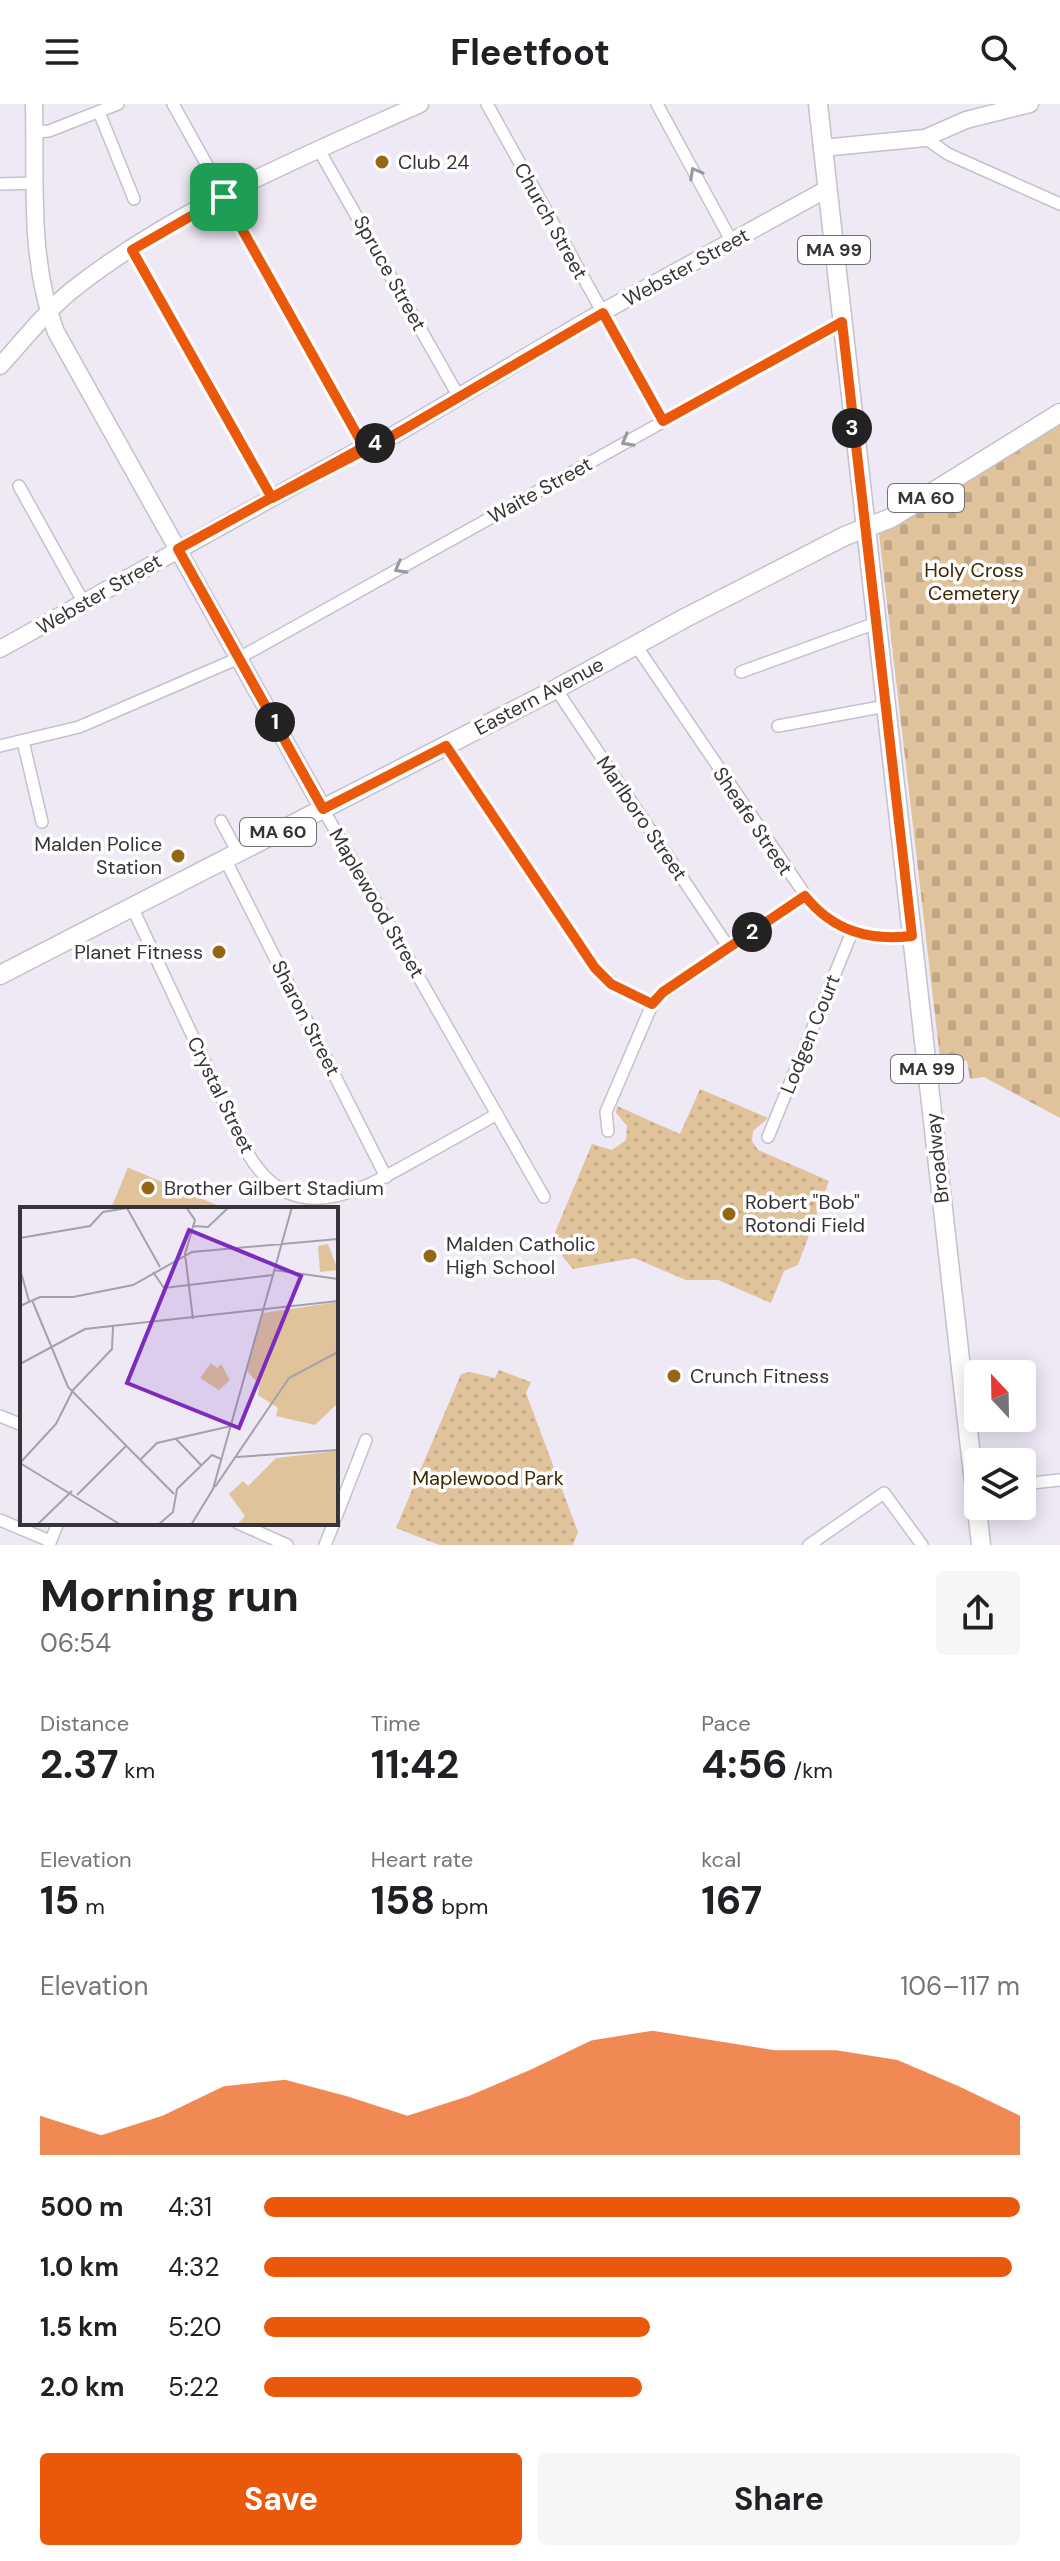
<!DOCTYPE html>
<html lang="en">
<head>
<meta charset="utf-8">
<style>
  :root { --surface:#fff; --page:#f6f6f6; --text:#202124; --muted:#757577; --accent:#ea580c }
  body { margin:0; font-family:"DM Sans",sans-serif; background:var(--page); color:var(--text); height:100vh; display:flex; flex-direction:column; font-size:30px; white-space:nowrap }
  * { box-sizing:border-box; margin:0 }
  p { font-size:26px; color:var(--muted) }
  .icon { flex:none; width:44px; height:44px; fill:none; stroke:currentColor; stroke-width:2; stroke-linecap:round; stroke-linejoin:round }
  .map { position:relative; height:1441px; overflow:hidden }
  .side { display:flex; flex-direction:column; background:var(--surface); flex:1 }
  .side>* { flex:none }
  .needle { width:52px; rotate:338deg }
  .buttons { position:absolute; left:964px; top:1256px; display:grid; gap:16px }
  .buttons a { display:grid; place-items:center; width:72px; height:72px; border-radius:8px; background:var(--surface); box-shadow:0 4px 20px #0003; font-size:40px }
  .pin { position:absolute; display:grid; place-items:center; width:68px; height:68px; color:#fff; margin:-34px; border-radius:16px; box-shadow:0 4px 12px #0006 }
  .km { position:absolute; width:40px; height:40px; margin:-20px; border-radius:50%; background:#222; color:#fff; font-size:22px; line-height:40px; text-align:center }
  .round { display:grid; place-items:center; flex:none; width:84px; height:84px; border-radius:8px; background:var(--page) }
  .overview { display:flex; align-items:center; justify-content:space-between; height:136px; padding:0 40px }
  h1 { font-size:44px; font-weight:700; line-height:60px }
  .metrics { display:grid; grid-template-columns:repeat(3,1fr); gap:12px; height:136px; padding:8px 40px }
  .metrics div { display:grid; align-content:center }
  .metrics b { font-size:40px; font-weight:700 }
  .metrics small { font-size:22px; font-weight:400 }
  .metrics p { font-size:22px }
  .chart { height:224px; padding:16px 40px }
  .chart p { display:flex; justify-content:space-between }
  .chart svg { width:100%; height:144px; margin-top:8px; fill:var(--accent); opacity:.7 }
  .cta { display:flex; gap:16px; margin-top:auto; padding:16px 40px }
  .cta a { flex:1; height:92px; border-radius:8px; background:var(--accent); color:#fff; font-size:32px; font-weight:700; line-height:92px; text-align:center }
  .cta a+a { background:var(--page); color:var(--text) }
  ul { padding:0 40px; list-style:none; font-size:26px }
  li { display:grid; grid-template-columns:128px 96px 1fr; align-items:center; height:60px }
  li i { height:20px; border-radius:10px; background:var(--accent) }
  header { display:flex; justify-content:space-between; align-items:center; height:104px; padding:0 40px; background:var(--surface); font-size:36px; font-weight:700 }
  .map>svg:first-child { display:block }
</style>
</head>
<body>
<header><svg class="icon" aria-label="menu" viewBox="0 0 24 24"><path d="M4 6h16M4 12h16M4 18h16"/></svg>Fleetfoot<svg class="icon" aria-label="search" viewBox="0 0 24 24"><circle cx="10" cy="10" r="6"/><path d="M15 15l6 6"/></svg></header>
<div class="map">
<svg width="1060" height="1441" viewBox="0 0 1060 1441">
  <defs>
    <pattern id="cemetery-stones" width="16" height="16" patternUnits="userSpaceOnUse" patternTransform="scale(2)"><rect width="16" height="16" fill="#e1c39b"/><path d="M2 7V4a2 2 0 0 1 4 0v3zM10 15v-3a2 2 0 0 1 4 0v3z" fill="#c2a886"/></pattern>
    <pattern id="park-dots" width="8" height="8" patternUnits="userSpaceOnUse" patternTransform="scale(2)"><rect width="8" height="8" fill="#e1c39b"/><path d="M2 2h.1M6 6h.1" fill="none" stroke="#c2a886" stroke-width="1.8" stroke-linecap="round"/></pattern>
  </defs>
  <rect width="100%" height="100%" fill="#eee9f5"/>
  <!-- green -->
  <polygon fill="#e1c39b" points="128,1063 129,1064 226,1105 111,1105"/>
  <!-- cemetery -->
  <polygon fill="url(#cemetery-stones)" points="1060,319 1060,1014 984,973 970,975 967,957 940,954 879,430"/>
  <!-- park -->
  <g fill="url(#park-dots)">
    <polygon points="700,985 768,1014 753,1027 752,1037 758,1046 829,1077 798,1161 784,1167 771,1199 718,1176 686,1176 634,1154 573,1165 551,1138 592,1040 612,1046 626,1036 627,1022 616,1009 617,1002 680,1030"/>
    <polygon points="499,1266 531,1278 526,1289 578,1428 573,1441 439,1441 396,1424 461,1270 470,1268 495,1274"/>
  </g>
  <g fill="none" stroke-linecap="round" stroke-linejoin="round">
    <defs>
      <g id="street">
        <polyline points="173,0 364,343"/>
        <polyline points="487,0 663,317"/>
        <polyline points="657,0 732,138"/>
        <polyline points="99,8 134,95"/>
        <polyline points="35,28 49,27 118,0"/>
        <polyline points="925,34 948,50 1060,100"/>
        <polyline points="319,46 459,293"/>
        <polyline points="0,80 35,79"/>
        <polyline points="132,146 272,394"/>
        <polyline points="19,382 84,499"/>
        <path d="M635,540L812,801C841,830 873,837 912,832"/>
        <polyline points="741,568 876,519"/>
        <polyline points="556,585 729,844"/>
        <polyline points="778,622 886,602"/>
        <polyline points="23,637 42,718"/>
        <polyline points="0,642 79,623 239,554 842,218"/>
        <polyline points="446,642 595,864 617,883 652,900"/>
        <polyline points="323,705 544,1093"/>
        <polyline points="221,717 238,749"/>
        <polyline points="225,755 386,1073"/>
        <path d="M132,803L247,1048C292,1127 359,1088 417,1055C444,1040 471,1025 497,1010"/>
        <polyline points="608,1027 606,1008 654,896 805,792"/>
        <polyline points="768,1033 852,828"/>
        <polyline points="0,1312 22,1321"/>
        <polyline points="1022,1380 1060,1376"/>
        <polyline points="336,1413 366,1336"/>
        <polyline points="0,1416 50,1437"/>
        <polyline points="238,1419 287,1441"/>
        <polyline points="49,1441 58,1419"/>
        <polyline points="325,1441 334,1419"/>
        <polyline points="809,1441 884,1389 922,1441"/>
      </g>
      <g id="secondary">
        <path d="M34,0C36,76 28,156 56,228L323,705"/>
        <polyline points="822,44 925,34 966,16 1030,0"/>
        <path d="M0,262C23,237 45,208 71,187C174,105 302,53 420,0"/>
        <polyline points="0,545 364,343 394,331 588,216 827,85"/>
      </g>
      <g id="primary">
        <polyline points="818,0 981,1441"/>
        <polyline points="0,871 556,585 685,514 845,432 891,414 1060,309"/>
      </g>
    </defs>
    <!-- street casing -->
    <use href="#street" stroke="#c5c0cb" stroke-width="14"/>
    <!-- secondary casing -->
    <use href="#secondary" stroke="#c5c0cb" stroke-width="19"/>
    <!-- primary casing -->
    <use href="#primary" stroke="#c5c0cb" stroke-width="21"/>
    <!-- street -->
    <use href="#street" stroke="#fff" stroke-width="11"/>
    <!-- secondary -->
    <use href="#secondary" stroke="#fff" stroke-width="16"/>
    <!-- primary -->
    <use href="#primary" stroke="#fff" stroke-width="18"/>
  </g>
  <!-- one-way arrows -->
  <defs><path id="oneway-chevron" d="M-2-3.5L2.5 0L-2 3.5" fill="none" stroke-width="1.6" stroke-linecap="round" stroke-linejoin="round" transform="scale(2)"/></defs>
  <g stroke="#9a9a9c">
    <use href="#oneway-chevron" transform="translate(695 69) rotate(-119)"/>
    <use href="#oneway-chevron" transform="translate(627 337) rotate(151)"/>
    <use href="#oneway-chevron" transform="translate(400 464) rotate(151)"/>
  </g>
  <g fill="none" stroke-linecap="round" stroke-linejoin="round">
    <defs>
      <path id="route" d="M224,93L364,343L178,445L323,705L446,642L595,864L611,880L652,900L663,888L805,792C833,827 869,837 912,832L842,218L663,317L603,209L394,331L272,394L132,146L224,93"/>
    </defs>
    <!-- route casing -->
    <use href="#route" stroke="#fff" stroke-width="16"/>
    <!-- route -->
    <use href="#route" stroke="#ea580c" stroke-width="10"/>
  </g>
  <!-- markers -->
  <g fill="#956615" stroke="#fff" stroke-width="3">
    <circle cx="382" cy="58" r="8"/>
    <circle cx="178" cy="752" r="8"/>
    <circle cx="219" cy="848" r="8"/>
    <circle cx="148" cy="1084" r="8"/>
    <circle cx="729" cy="1110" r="8"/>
    <circle cx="430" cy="1152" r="8"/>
    <circle cx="674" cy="1272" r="8"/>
  </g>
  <g text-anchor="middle" stroke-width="7" stroke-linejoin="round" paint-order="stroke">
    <!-- shield labels -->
    <g fill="#fff" stroke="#727174" stroke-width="2">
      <rect x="798" y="132" width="72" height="28" rx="6"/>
      <rect x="888" y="380" width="76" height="28" rx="6"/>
      <rect x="240" y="714" width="76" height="28" rx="6"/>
      <rect x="891" y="951" width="72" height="28" rx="6"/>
    </g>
    <g font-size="18" font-weight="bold" fill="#363438">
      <text x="834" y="152">MA 99</text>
      <text x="926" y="400">MA 60</text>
      <text x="278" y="734">MA 60</text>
      <text x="927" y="971">MA 99</text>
    </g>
    <!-- poi labels -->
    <g font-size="20" fill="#363438" stroke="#fff" text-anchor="start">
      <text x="398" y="65">Club 24</text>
      <text x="162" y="747" text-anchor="end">Malden Police<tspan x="162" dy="23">Station</tspan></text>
      <text x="203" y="855" text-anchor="end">Planet Fitness</text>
      <text x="164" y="1091">Brother Gilbert Stadium</text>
      <text x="745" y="1105">Robert "Bob"<tspan x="745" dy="23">Rotondi Field</tspan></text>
      <text x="446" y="1147">Malden Catholic<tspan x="446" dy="23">High School</tspan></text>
      <text x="690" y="1279">Crunch Fitness</text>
    </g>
    <!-- street labels -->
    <g font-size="20" fill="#363438" stroke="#fff">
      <text transform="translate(551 117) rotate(61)" y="7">Church Street</text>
      <text transform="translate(686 163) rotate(-29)" y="7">Webster Street</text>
      <text transform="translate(390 169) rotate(61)" y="7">Spruce Street</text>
      <text transform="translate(540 386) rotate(-29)" y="7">Waite Street</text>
      <text transform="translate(99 490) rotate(-30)" y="7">Webster Street</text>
      <text transform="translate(539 592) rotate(-28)" y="7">Eastern Avenue</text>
      <text transform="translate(642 714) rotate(56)" y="7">Marlboro Street</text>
      <text transform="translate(753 717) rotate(56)" y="7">Sheafe Street</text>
      <text transform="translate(377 799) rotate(60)" y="7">Maplewood Street</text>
      <text transform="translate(306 914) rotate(63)" y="7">Sharon Street</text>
      <text transform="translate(810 930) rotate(-68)" y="7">Lodgen Court</text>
      <text transform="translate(221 991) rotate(64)" y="7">Crystal Street</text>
      <text transform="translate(937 1054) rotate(-96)" y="7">Broadway</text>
    </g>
    <!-- park labels -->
    <g font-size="20" fill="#3e2600" stroke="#fff">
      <text x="974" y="473">Holy Cross<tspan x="974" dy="23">Cemetery</tspan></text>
      <text x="488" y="1381">Maplewood Park</text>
    </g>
  </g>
  <!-- overview -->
  <g transform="translate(20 1103)">
    <rect width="318" height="318" fill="#eee9f5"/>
    <path d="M318,95V196L295,218L256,209L258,201L238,188L239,178L227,164L243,106ZM318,244V318H217L225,309L209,287L223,274L228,279L256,251Z" fill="#e1c39b"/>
    <path d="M308,37L318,63L300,65L298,39ZM191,156L197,161L201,157L210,173L199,183L180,171Z" fill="#e1c39b"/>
    <path fill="none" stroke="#a4a1a9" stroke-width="2" d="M166,0L175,13L165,47L173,112M174,19L188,20L209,0M0,31L70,19L83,5L107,1L140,60M0,62L9,94M254,63L318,72M133,65L144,81L253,68M12,93L48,180L154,287M0,99L20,90H53L113,78L172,45L318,32M0,157L65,122L318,94M156,232L181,258M216,250L318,243M120,253L137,236L211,219M0,256L36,217L53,183L92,142L93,120M0,256L101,318M195,280L269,171L318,145M57,288L106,239M17,318L52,284M138,318L153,305L157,282L192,248L201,252M171,318L193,282L272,0"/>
    <path fill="#7b2cbf" fill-opacity="0.15" stroke="#7b2cbf" stroke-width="4" d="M169,23L281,69L219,221L107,176Z"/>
    <rect width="318" height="318" fill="none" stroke="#363438" stroke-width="4"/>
  </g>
</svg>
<div class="buttons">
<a><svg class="needle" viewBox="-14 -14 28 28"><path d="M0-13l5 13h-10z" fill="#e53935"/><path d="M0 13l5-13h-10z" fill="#757577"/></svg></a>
<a><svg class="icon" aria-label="layers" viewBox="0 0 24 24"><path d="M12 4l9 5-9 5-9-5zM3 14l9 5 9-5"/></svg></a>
</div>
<div class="pin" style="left:224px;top:93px;background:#1e9e55"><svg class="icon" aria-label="arrive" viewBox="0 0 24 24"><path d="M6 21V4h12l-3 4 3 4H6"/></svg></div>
<b class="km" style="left:275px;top:618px">1</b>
<b class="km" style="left:752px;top:828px">2</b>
<b class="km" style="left:852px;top:324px">3</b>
<b class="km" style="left:375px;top:339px">4</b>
</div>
<section class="side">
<div class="overview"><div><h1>Morning run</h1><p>06:54</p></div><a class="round"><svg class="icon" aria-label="share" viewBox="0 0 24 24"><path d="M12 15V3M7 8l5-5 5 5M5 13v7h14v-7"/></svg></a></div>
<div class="metrics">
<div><p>Distance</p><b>2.37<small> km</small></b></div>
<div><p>Time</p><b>11:42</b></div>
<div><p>Pace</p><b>4:56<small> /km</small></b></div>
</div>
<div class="metrics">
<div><p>Elevation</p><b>15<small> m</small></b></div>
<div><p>Heart rate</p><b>158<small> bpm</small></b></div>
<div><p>kcal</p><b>167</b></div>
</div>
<div class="chart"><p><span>Elevation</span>106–117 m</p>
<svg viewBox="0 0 160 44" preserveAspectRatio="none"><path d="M0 44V32L10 38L20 32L30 23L40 21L50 26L60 32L70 26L80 18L90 9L100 6L110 9L120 12L130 12L140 15L150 23L160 32V44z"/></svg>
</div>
<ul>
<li><b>500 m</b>4:31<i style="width:100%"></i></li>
<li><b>1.0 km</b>4:32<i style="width:99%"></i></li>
<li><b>1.5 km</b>5:20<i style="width:51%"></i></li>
<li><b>2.0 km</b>5:22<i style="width:50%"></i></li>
</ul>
<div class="cta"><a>Save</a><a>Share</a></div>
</section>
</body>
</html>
